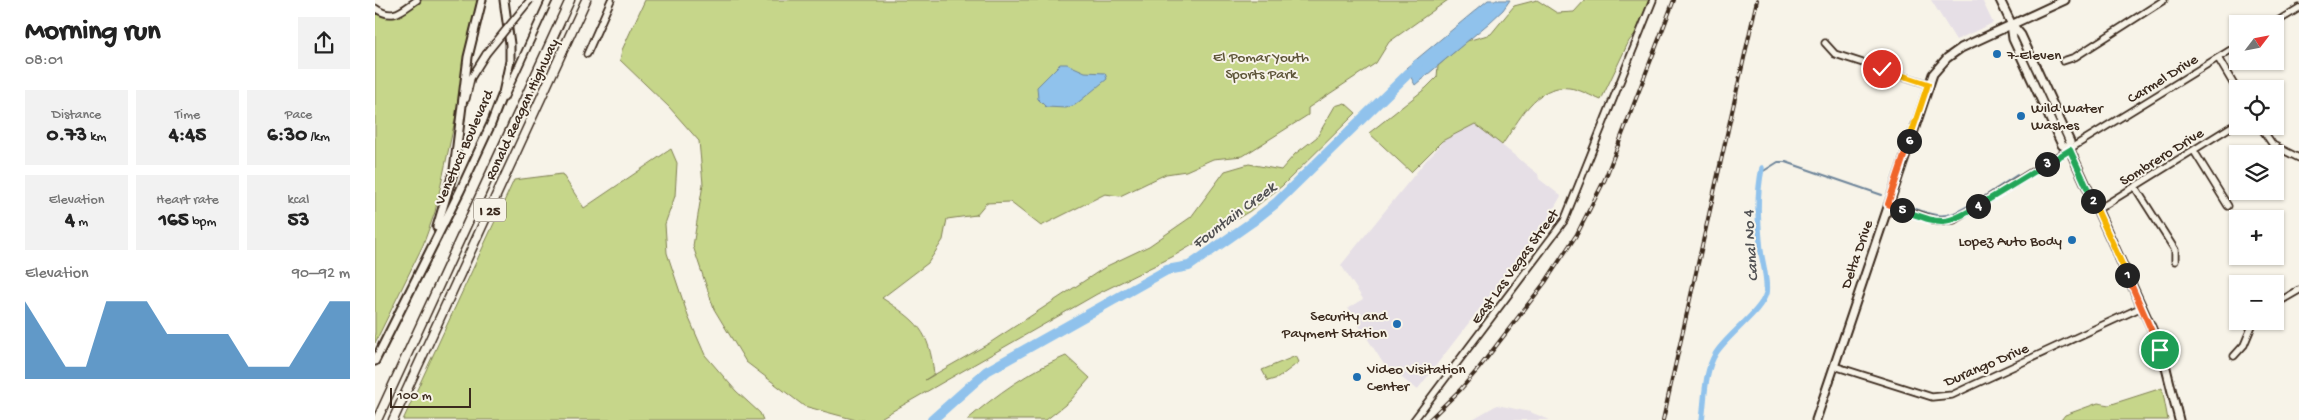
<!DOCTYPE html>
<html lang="en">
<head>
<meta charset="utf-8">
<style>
  :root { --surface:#fff; --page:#f2f2f2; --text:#222; --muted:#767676; --accent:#1f6fb2 }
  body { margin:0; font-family:"Gochi Hand",sans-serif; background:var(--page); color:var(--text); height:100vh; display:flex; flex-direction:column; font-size:19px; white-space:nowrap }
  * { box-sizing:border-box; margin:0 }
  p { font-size:16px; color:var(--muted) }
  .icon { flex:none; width:28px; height:28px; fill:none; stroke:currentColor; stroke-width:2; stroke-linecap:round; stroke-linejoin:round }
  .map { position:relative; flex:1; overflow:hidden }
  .sheet { display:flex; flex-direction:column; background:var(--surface); width:375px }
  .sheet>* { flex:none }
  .needle { width:32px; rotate:58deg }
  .controls { position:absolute; left:1854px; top:15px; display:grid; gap:10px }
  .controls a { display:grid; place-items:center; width:55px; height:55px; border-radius:0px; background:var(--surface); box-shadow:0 1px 4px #0004; font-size:25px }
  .scale { position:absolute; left:15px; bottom:12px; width:81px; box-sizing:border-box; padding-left:5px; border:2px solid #3b2a1e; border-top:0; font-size:14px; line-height:18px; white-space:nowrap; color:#3b2a1e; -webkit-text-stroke:4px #f7f3e8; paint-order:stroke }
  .pin { position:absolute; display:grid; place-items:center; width:42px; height:42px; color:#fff; margin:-21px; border:2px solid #fff; border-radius:50%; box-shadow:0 1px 5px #0007 }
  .km { position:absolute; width:25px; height:25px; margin:-12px; border-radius:50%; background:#222; color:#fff; font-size:14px; line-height:25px; text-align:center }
  .round { display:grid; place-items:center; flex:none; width:52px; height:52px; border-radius:0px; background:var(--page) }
  .summary { display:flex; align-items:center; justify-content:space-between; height:85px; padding:0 25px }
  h1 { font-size:28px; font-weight:700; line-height:38px }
  .stats { display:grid; grid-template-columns:repeat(3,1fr); gap:8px; height:85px; padding:5px 25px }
  .stats div { display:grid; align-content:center; border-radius:0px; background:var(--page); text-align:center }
  .stats b { font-size:21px; font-weight:700 }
  .stats small { font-size:14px; font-weight:400 }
  .stats p { font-size:14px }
  .chart { height:140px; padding:10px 25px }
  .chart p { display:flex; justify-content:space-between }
  .chart svg { width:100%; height:90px; margin-top:5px; fill:var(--accent); opacity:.7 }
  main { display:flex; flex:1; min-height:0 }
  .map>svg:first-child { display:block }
</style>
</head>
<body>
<main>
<section class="sheet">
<div class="summary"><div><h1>Morning run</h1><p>08:01</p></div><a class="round"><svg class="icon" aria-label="share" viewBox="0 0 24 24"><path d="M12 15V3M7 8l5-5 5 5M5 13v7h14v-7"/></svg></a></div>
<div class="stats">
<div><p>Distance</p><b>0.73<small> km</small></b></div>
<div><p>Time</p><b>4:45</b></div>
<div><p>Pace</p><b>6:30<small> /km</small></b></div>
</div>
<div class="stats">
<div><p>Elevation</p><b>4<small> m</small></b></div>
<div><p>Heart rate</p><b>165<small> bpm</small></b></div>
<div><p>kcal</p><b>53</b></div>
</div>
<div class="chart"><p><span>Elevation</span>90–92 m</p>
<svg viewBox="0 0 160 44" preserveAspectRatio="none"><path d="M0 44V6L10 22L20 38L30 38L40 6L50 6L60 6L70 22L80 22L90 22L100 22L110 38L120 38L130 38L140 22L150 6L160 6V44z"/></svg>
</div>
</section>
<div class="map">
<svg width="1924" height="420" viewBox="0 0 1924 420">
  <rect width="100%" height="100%" fill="#f7f3e8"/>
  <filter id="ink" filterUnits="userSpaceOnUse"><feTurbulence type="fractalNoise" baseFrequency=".02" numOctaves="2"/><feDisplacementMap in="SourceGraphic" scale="10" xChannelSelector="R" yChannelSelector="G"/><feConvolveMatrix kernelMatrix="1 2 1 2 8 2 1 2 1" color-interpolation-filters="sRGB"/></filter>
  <g filter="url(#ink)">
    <!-- built -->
    <g fill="#e6dfe6">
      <polygon points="1556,0 1607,0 1618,23 1581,40"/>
      <polygon points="1100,124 1163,174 1164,179 1186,196 1170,224 1042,390 1008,363 973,308 988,299 966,265 1053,158 1063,148 1067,141"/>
      <polygon points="1122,405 1155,412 1175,420 1096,420"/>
    </g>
    <!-- green -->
    <g fill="#c6d68a" stroke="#808054">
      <polygon points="42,0 106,0 60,212 48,245 0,343 0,8 9,14 25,13"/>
      <path d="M270,0H1073L1014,42L1001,63L933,108V115L868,156L838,159L811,171L791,174L745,196L730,194L666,226L635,202L611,203L601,215L572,219L568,240L553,263L507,298C543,322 554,330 559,374L550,380L613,344L732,266L774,246L816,217L850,171L874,164L906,170L920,154L942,137L960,106L970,103L981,113L907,186L875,211L797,257L722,294L502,420H481L429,406L371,362L339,309L318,246L328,184L324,141L294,107L245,60L247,50Z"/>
      <path d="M1162,0L1182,13L1199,12L1210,0H1277L1268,24L1254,41L1226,100C1216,96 1204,89 1194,88C1161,83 1143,122 1127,145L1100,124L1067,141L1036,172L994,133L1051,88L1062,77L1063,66L1092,41L1116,34L1139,6Z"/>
      <polygon points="296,149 302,163 300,196 290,224 292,253 313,316 330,355 361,391 385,413 388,420 28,420 139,180 187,174 209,208"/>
      <path d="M691,356L715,378L695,401L671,420H592C622,394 654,371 691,356Z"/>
      <polygon points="921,356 924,362 903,378 893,381 887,370"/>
      <polygon points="1787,388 1793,420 1686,420 1690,415 1723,403 1734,405"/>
    </g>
    <!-- water -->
    <g fill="#90c2ec" stroke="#6e859a">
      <polygon points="1113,0 1135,0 1128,10 1114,23 1040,85 1031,68"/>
      <polygon points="685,64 692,64 710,72 730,73 732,79 700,105 691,108 671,107 663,99 662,87"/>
    </g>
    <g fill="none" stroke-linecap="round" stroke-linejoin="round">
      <!-- stream -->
      <g stroke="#6e859a" stroke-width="2">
        <polyline points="1387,172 1403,162 1411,162 1507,195"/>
        <polyline points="1610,196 1642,175"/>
        <path d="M1525,203C1562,216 1567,224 1602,200"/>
      </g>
      <!-- canal -->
      <path stroke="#90c2ec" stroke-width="5.5" d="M1327,420C1330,399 1329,372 1341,353C1352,335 1387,311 1391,293C1393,281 1388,264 1386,252C1383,223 1381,197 1387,168"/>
      <!-- river -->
      <polyline stroke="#90c2ec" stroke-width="10" points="557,420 612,371 792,270 814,266 877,222 901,203 1043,64"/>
      <defs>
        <g id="minor">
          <path d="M0,8C18,21 26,11 42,0"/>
          <polyline points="1898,24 1924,8"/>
          <polyline points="1450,43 1460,54 1553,84"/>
          <polyline points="212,54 236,0"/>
          <polyline points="1843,58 1862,90"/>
          <polyline points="1688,61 1700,57 1789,0"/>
          <polyline points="129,98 174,0"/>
          <polyline points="91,99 96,78 111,54"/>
          <polyline points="1885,126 1898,145 1924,158"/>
          <polyline points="1819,151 1853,206"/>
          <polyline points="1760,187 1800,250 1800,261"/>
          <polyline points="1513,204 1562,221 1579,220 1862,46"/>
          <polyline points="1722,210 1862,123"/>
          <polyline points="1900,304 1924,290"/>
          <polyline points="1859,356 1869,345 1879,321"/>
          <polyline points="1459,366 1557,397 1577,395 1596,386 1767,307"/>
          <polyline points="1039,420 1189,221 1278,0"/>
        </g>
        <g id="major">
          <polyline points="1625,0 1636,23 1646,35 1695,142 1695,150 1777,329 1791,368 1804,420"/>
          <polyline points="1636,24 1638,39 1687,145 1695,150"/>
          <polyline points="62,227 79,170 93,57 107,0"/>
          <polyline points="0,361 85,191 116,124 128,93 135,61 135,44 129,0"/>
          <polyline points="1441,420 1558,74 1572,58 1586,48 1690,0"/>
        </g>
        <g id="highway">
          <polyline points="2,420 195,0"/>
          <polyline points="18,420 211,0"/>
        </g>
      </defs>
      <!-- minor casing -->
      <use href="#minor" stroke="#3b2a1e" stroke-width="9"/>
      <!-- major casing -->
      <use href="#major" stroke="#3b2a1e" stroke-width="11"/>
      <!-- highway casing -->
      <use href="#highway" stroke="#3b2a1e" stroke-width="11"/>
      <!-- minor -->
      <use href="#minor" stroke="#f7f3e8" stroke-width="5.5"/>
      <!-- major -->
      <use href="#major" stroke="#f7f3e8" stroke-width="7"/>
      <!-- highway -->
      <use href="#highway" stroke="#f7f3e8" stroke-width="8"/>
      <defs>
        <g id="rail">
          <polyline points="1054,420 1085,390 1104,368 1171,281 1202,234 1230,179 1299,0"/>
          <polyline points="1288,420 1382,0"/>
        </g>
      </defs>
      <!-- rail casing -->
      <use href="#rail" stroke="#3b2a1e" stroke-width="4"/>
      <!-- rail -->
      <use href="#rail" stroke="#f7f3e8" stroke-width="2" stroke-dasharray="5.5" stroke-linecap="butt"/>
      <defs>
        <polyline id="minor-bridge" points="111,54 155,0"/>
      </defs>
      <!-- minor-bridge casing -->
      <use href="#minor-bridge" stroke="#3b2a1e" stroke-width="9" stroke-linecap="butt"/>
      <!-- minor-bridge -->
      <use href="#minor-bridge" stroke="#f7f3e8" stroke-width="5.5"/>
    </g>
  </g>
  <g fill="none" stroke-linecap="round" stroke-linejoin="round" filter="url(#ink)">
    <defs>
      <polyline id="split-1" points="1752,275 1785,350"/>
      <polyline id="split-2" points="1718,201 1752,275"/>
      <polyline id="split-3" points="1672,164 1695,150 1718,201"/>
      <polyline id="split-4" points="1603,206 1672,164"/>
      <path id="split-5" d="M1527,210C1564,223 1568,228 1603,206"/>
      <polyline id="split-6" points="1527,210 1513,204 1534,141"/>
      <polyline id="split-7" points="1532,77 1553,84 1534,141"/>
      <polyline id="split-8" points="1507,69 1532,77"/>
    </defs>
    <!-- split-1 casing -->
    <use href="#split-1" stroke="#fff" stroke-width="10"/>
    <!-- split-2 casing -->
    <use href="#split-2" stroke="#fff" stroke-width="10"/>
    <!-- split-3 casing -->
    <use href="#split-3" stroke="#fff" stroke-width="10"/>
    <!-- split-4 casing -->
    <use href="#split-4" stroke="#fff" stroke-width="10"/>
    <!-- split-5 casing -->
    <use href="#split-5" stroke="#fff" stroke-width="10"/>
    <!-- split-6 casing -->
    <use href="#split-6" stroke="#fff" stroke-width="10"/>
    <!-- split-7 casing -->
    <use href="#split-7" stroke="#fff" stroke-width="10"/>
    <!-- split-8 casing -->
    <use href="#split-8" stroke="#fff" stroke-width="10"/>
    <!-- split-1 -->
    <use href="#split-1" stroke="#f0652b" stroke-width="6"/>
    <!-- split-2 -->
    <use href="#split-2" stroke="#f5b400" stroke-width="6"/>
    <!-- split-3 -->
    <use href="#split-3" stroke="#22a559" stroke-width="6"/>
    <!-- split-4 -->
    <use href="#split-4" stroke="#22a559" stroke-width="6"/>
    <!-- split-5 -->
    <use href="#split-5" stroke="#22a559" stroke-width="6"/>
    <!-- split-6 -->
    <use href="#split-6" stroke="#f0652b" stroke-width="6"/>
    <!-- split-7 -->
    <use href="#split-7" stroke="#f5b400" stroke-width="6"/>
    <!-- split-8 -->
    <use href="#split-8" stroke="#f5b400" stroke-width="6"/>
  </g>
  <!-- markers -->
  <g fill="#1f6fb2" stroke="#f7f3e8" stroke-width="2">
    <circle cx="1622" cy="54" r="5"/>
    <circle cx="1646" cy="116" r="5"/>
    <circle cx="1697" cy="240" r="5"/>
    <circle cx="1022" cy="324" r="5"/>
    <circle cx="982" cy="377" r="5"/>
  </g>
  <g text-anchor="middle" stroke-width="4" stroke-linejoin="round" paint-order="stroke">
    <!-- shield labels -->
    <rect fill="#f7f3e8" stroke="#73665b" stroke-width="1" x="99" y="198.5" width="32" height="23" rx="4"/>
    <g font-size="14" font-weight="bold" fill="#3b2a1e">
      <text x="115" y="215">I 25</text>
    </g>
    <!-- poi labels -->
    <g font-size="15" fill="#3b2a1e" stroke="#f7f3e8" text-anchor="start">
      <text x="1632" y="59">7-Eleven</text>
      <text x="1656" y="112">Wild Water<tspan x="1656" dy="17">Washes</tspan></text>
      <text x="1687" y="245" text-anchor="end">Lopez Auto Body</text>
      <text x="1012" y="320" text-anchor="end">Security and<tspan x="1012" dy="17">Payment Station</tspan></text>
      <text x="992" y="373">Video Visitation<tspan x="992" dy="17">Center</tspan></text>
    </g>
    <!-- park labels -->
    <g font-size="15" fill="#5e5539" stroke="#f7f3e8">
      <text x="886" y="61">El Pomar Youth<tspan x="886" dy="17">Sports Park</tspan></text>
    </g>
    <!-- street labels -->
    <g font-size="15" fill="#3b2a1e" stroke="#f7f3e8">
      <text transform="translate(1787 78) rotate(-32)" y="5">Carmel Drive</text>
      <text transform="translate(146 109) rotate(-65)" y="5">Ronald Reagan Highway</text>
      <text transform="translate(88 147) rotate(-66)" y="5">Venetucci Boulevard</text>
      <text transform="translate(1786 156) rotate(-32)" y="5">Sombrero Drive</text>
      <text transform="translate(1481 254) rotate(-71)" y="5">Delta Drive</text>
      <text transform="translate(1139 266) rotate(-54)" y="5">East Las Vegas Street</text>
      <text transform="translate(1611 364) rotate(-23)" y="5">Durango Drive</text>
    </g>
    <!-- water labels -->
    <g font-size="16" font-style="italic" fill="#505052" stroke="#f7f3e8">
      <text transform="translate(858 214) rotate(-37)" y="6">Fountain Creek</text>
      <text transform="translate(1374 246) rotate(-94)" y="6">Canal No 4</text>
    </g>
  </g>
</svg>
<div class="controls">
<a><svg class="needle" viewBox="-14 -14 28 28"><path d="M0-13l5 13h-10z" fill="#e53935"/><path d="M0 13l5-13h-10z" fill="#767676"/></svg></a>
<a><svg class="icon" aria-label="locate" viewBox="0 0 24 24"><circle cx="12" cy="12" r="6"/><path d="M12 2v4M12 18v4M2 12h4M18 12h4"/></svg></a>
<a><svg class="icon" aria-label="layers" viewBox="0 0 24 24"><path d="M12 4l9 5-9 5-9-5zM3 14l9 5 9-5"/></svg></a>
<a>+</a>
<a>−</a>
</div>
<div class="scale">100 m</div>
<div class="pin" style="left:1785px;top:350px;background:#1e9e55"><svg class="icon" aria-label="arrive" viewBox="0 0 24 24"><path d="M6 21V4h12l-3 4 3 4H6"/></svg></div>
<div class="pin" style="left:1507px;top:69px;background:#d93025"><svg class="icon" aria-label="check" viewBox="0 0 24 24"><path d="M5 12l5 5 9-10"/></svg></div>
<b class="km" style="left:1752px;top:275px">1</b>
<b class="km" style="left:1718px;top:201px">2</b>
<b class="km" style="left:1672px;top:164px">3</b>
<b class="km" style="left:1603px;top:206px">4</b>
<b class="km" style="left:1527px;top:210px">5</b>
<b class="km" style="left:1534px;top:141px">6</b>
</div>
</main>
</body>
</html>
